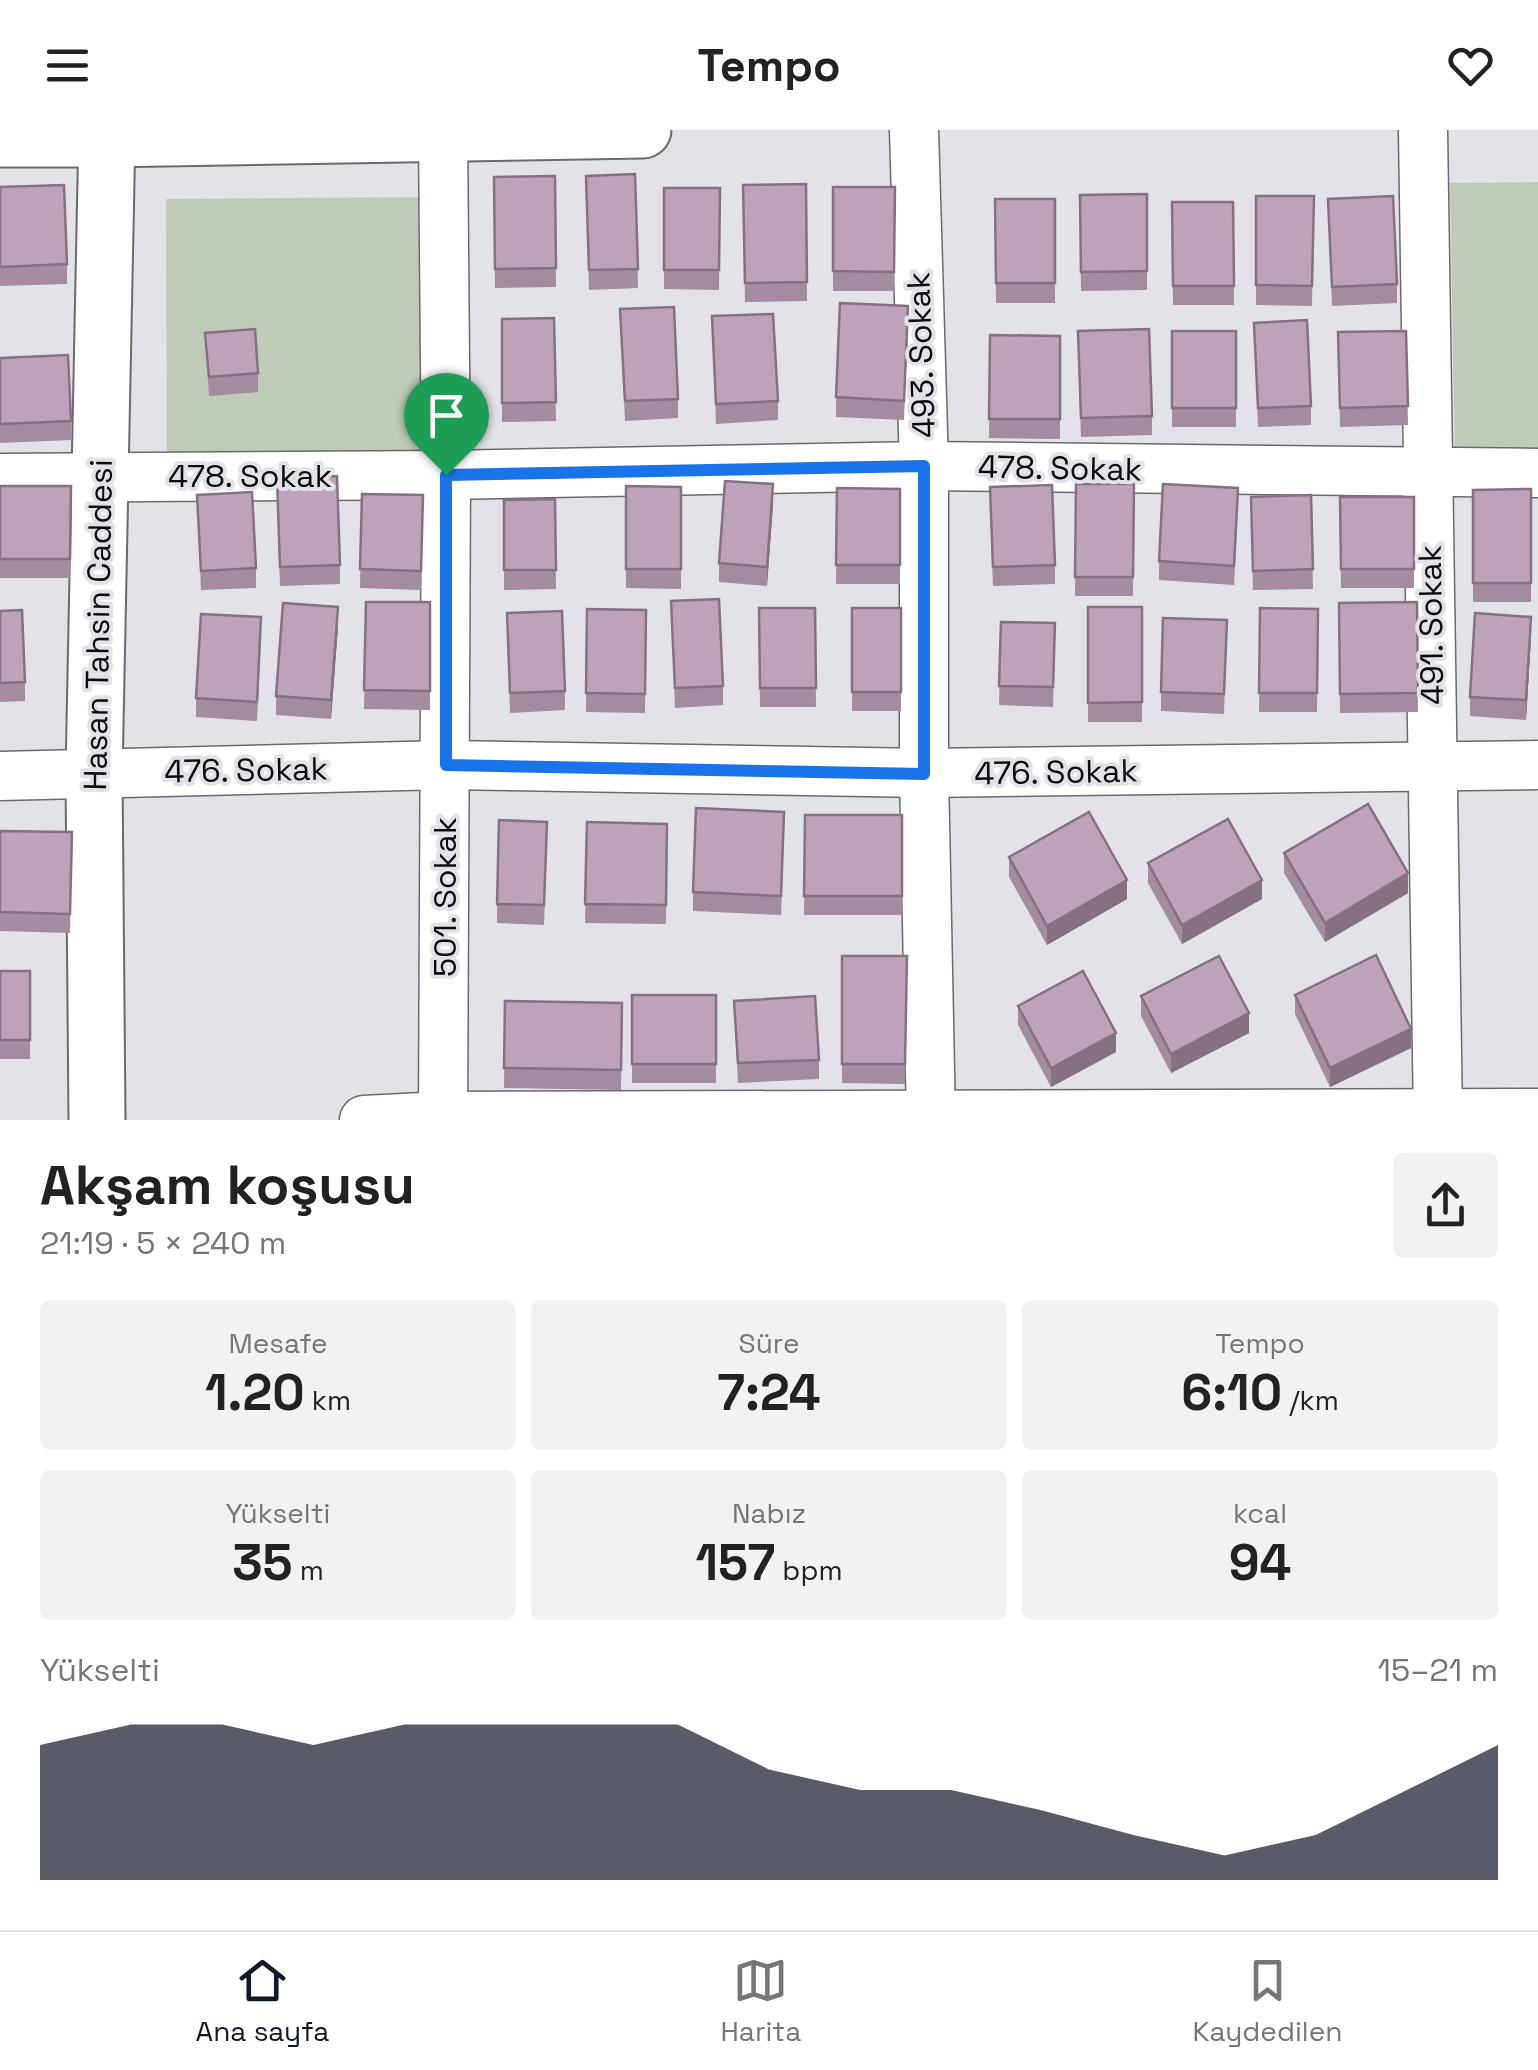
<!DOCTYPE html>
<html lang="tr">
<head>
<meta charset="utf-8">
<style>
  :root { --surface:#fff; --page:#f2f2f2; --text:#222; --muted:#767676; --line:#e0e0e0; --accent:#111827 }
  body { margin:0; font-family:"Space Grotesk",sans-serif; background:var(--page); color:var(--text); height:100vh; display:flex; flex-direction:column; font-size:38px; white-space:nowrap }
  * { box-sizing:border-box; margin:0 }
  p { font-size:32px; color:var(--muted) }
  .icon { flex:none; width:55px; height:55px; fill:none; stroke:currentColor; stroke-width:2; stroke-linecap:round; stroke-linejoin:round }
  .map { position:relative; height:990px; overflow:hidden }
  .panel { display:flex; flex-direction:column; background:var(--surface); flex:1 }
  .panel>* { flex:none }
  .pin { position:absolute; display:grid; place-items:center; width:85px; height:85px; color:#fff; margin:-102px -42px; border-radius:50% 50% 50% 0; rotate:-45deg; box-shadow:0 0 10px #0007 }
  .pin .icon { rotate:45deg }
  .round { display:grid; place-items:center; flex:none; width:105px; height:105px; border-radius:10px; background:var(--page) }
  .overview { display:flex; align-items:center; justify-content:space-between; height:170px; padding:0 40px }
  h1 { font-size:55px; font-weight:600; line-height:75px }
  .metrics { display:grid; grid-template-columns:repeat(3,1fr); gap:15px; height:170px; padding:10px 40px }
  .metrics div { display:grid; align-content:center; border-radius:10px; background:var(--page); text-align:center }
  .metrics b { font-size:50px; font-weight:600 }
  .metrics small { font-size:28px; font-weight:400 }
  .metrics p { font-size:28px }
  .chart { height:280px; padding:20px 40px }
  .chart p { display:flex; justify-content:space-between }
  .chart svg { width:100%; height:180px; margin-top:10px; fill:var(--accent); opacity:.7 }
  header { display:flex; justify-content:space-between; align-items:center; height:130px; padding:0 40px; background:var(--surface); font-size:45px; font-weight:600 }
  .tab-bar { display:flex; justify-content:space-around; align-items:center; height:140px; border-top:2px solid var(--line); background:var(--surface); font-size:28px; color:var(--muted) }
  .tab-bar a { display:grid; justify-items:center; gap:5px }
  .tab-bar .active { color:var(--accent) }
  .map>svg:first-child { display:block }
</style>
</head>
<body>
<header><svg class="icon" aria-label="menu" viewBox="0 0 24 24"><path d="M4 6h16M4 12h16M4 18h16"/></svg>Tempo<svg class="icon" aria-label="heart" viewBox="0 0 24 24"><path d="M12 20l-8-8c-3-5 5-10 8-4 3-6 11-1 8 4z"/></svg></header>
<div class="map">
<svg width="1538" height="990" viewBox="0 0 1538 990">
  <rect width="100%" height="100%" fill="#e2e2e9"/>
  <!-- green -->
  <g fill="#bfcbb7">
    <polygon points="1538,52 1538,330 1455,332 1450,53"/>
    <polygon points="428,67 430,333 167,334 166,69"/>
  </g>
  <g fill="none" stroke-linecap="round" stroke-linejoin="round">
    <defs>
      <g id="minor">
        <polyline points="914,0 924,336 924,643 931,990"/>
        <polyline points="1423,0 1438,990"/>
        <polyline points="443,3 446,345 443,990"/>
        <polyline points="0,348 446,345 924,336 1538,343"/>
        <polyline points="0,646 445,635 924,643 1538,635"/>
        <polyline points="364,990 443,986 1538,983"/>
      </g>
      <g id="tertiary">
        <polyline points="0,9 107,9 643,0"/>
        <polyline points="97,990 94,644 107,0"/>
      </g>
    </defs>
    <!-- minor casing -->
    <use href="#minor" stroke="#6a6a70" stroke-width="51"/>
    <!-- tertiary casing -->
    <use href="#tertiary" stroke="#6a6a70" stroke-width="59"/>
    <!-- minor -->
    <use href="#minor" stroke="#fff" stroke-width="48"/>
    <!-- tertiary -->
    <use href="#tertiary" stroke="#fff" stroke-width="55"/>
  </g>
  <!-- wall -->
  <g fill="#a38ba0">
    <polygon points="635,44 638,158 589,160 586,46"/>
    <polygon points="555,46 556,157 495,158 494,47"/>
    <polygon points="806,54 807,171 745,172 743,55"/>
    <polygon points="0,57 67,134 67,154 0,156"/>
    <polygon points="833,57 895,57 894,161 833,161"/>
    <polygon points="664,58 720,58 719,160 664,159"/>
    <polygon points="1147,64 1147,160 1081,161 1080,65"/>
    <polygon points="1256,66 1314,66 1312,176 1256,175"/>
    <polygon points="995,69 1055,69 1055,173 996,173"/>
    <polygon points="1328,69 1397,154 1397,173 1332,176"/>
    <polygon points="1172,72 1233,72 1234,175 1173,175"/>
    <polygon points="620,179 678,269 678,288 625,291"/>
    <polygon points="712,186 778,271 778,290 716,294"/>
    <polygon points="554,188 556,291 502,292 502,189"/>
    <polygon points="1254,193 1311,276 1311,295 1258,297"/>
    <polygon points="908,195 904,290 836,287 836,267"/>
    <rect x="1172" y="201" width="64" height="96"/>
    <polygon points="1406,201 1408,295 1340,297 1338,202"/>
    <polygon points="205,203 258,243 258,262 209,266"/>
    <polygon points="990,205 1060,206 1060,309 989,308"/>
    <polygon points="1078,220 1152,286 1152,305 1081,307"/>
    <polygon points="0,228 71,291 71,310 0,313"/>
    <polygon points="1076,354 1134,354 1133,466 1075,466"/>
    <polygon points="0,356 71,356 70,448 0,448"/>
    <polygon points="626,356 681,357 681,459 626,458"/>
    <polygon points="837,358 900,359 900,454 836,454"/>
    <polygon points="1531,359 1531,472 1473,472 1473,360"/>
    <polygon points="362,364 423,365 421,460 360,458"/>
    <polygon points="197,365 256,438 256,458 201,460"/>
    <polygon points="1311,365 1313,459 1253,460 1251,367"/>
    <polygon points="277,367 340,435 340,454 280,456"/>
    <polygon points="1340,367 1414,367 1414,458 1341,458"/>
    <polygon points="555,369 556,459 504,460 504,370"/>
    <polygon points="773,374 767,456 719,452 719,433"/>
    <polygon points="990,376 1055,435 1055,454 993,456"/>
    <polygon points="1238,377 1234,455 1159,450 1159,431"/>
    <polygon points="671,471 723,556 723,575 675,578"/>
    <polygon points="366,472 430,472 430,580 364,579"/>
    <polygon points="1417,472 1418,582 1340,583 1339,473"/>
    <rect x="1088" y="477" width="54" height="115"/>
    <polygon points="759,478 815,478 816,577 760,577"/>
    <rect x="852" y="478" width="49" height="103"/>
    <polygon points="1260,478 1318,479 1317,582 1259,582"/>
    <polygon points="587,479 646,480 645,583 586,582"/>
    <polygon points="0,481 25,552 25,571 0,572"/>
    <polygon points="507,483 565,561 565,580 510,583"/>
    <polygon points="1227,490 1224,584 1161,581 1161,562"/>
    <polygon points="1001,492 1055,493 1053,577 999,575"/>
    <polygon points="338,496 331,589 276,585 276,566"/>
    <polygon points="1531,506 1526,590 1470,586 1470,567"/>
    <polygon points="261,507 257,591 196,587 196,568"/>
    <polygon points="805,685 902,685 902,785 804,785"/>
    <polygon points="587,692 667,694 666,794 585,793"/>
    <polygon points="0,701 72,702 70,803 0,801"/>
    <polygon points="784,701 781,785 693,781 693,762"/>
    <polygon points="547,711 544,795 497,793 497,774"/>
    <polygon points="1284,723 1408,763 1325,812 1284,743"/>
    <polygon points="1009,727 1127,769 1047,815 1009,747"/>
    <polygon points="1148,733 1262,769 1182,814 1148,753"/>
    <polygon points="842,826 907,826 905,954 842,953"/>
    <rect x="0" y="841" width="30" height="88"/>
    <rect x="632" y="865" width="84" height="88"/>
    <polygon points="1295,865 1411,918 1330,957 1295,884"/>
    <polygon points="1141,866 1249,903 1171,943 1141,886"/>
    <polygon points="505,871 622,873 621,960 504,958"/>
    <polygon points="734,871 819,930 819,949 738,953"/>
    <polygon points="1018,876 1116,922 1051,957 1018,895"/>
  </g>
  <!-- shaded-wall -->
  <g fill="#857182">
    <polygon points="773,354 773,374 767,456 767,437"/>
    <polygon points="338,477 338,496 331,589 331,570"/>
    <polygon points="1531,487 1531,506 1526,590 1526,570"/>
    <polygon points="1408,743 1408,763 1325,812 1325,793"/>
    <polygon points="1127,750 1127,769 1047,815 1047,796"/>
    <polygon points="1262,750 1262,769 1182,814 1182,795"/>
    <polygon points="1249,883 1249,903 1171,943 1171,924"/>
    <polygon points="1411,899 1411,918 1330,957 1330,938"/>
    <polygon points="1116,903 1116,922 1051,957 1051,938"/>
  </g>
  <!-- building -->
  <g fill="#bea2ba" stroke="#857182" stroke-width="2.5">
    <polygon points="635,44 638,139 589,140 586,46"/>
    <polygon points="555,46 556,138 495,139 494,47"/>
    <polygon points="806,54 807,152 745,153 743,55"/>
    <polygon points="64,55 67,134 0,137 0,57"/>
    <polygon points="833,57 895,57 894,142 833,141"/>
    <polygon points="664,58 720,58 719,140 664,140"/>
    <polygon points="1147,64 1147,141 1081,142 1080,65"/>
    <polygon points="1256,66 1314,66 1312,156 1256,155"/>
    <polygon points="1393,66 1397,154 1332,157 1328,69"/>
    <polygon points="995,69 1055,69 1055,153 996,153"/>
    <polygon points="1172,72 1233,72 1234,156 1173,156"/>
    <polygon points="840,173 908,176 904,271 836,267"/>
    <polygon points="674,177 678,269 625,271 620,179"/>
    <polygon points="773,184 778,271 716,274 712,186"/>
    <polygon points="554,188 556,272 502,273 502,189"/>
    <polygon points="1307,190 1311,276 1258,278 1254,193"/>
    <polygon points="255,199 258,243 209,247 205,203"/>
    <polygon points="1149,199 1152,286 1081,288 1078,201"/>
    <rect x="1172" y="201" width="64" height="77"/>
    <polygon points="1406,201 1408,276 1340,278 1338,202"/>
    <polygon points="990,205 1060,206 1060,289 989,289"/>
    <polygon points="68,225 71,291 0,294 0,228"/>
    <polygon points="337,346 340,435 280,437 277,348"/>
    <polygon points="725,351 773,354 767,437 719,433"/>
    <polygon points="1076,354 1134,354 1133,447 1075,447"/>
    <polygon points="1163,354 1238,358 1234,436 1159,431"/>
    <polygon points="1052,355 1055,435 993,437 990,357"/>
    <polygon points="0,356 71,356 70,429 0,429"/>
    <polygon points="626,356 681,357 681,439 626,439"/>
    <polygon points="837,358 900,359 900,435 836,435"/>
    <polygon points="1531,359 1531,453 1473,453 1473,360"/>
    <polygon points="252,362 256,438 201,441 197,365"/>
    <polygon points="362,364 423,365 421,441 360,439"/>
    <polygon points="1311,365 1313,439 1253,441 1251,367"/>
    <polygon points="1340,367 1414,367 1414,439 1341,439"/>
    <polygon points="555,369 556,440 504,440 504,370"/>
    <polygon points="719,469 723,556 675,558 671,471"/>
    <polygon points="366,472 430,472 430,561 364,560"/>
    <polygon points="1417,472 1418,563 1340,564 1339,473"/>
    <polygon points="283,473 338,477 331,570 276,566"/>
    <polygon points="1088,477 1142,477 1142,572 1088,573"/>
    <polygon points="759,478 815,478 816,558 760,558"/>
    <rect x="852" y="478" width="49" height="84"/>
    <polygon points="1260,478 1318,479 1317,563 1259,563"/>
    <polygon points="587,479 646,480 645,564 586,563"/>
    <polygon points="22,480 25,552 0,553 0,481"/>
    <polygon points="562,481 565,561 510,563 507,483"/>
    <polygon points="1475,483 1531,487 1526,570 1470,567"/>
    <polygon points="201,484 261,487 257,572 196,568"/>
    <polygon points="1163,488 1227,490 1224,564 1161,562"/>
    <polygon points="1001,492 1055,493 1053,557 999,556"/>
    <polygon points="1368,674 1408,743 1325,793 1284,723"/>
    <polygon points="696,678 784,682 781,766 693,762"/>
    <polygon points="1089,682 1127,750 1047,796 1009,727"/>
    <polygon points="805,685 902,685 902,766 804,766"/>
    <polygon points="1228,689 1262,750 1182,795 1148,733"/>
    <polygon points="499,690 547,692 544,775 497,774"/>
    <polygon points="587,692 667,694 666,775 585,774"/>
    <polygon points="0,701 72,702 70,784 0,782"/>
    <polygon points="1376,825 1411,899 1330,938 1295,865"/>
    <polygon points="842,826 907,826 905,934 842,934"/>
    <polygon points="1219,826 1249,883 1171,924 1141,866"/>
    <rect x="0" y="841" width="30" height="69"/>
    <polygon points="1083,841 1116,903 1051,938 1018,876"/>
    <rect x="632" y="865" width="84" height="69"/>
    <polygon points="815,866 819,930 738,933 734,871"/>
    <polygon points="505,871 622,873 621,940 504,938"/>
  </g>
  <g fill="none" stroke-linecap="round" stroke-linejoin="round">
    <defs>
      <polygon id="route" points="924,336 924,644 446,635 446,345"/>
    </defs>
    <!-- route casing -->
    <use href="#route" stroke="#fff" stroke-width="20"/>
    <!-- route -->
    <use href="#route" stroke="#1a73e8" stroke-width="12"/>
  </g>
  <g text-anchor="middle" stroke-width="8" stroke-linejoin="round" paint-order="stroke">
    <!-- street labels -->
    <g font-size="32" fill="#0c0c0f" stroke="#e2e2e9">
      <text transform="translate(921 225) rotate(-92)" y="11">493. Sokak</text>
      <text transform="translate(1060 338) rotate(1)" y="11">478. Sokak</text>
      <text x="250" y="357">478. Sokak</text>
      <text transform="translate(98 495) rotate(-89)" y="11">Hasan Tahsin Caddesi</text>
      <text transform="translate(1431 495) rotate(-91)" y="11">491. Sokak</text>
      <text transform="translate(246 640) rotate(-1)" y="11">476. Sokak</text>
      <text transform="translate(1056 642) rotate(-1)" y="11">476. Sokak</text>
      <text transform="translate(445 767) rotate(-90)" y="11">501. Sokak</text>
    </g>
  </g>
</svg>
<div class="pin" style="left:446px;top:345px;background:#1e9e55"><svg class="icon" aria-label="arrive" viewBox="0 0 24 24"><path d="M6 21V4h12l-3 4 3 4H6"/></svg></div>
</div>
<section class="panel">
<div class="overview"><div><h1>Akşam koşusu</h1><p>21:19 · 5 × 240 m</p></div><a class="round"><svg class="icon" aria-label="share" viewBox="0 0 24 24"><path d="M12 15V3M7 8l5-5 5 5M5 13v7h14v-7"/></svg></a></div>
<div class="metrics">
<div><p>Mesafe</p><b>1.20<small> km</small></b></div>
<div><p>Süre</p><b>7:24</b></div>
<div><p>Tempo</p><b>6:10<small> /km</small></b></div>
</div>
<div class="metrics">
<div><p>Yükselti</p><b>35<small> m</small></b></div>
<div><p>Nabız</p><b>157<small> bpm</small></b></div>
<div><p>kcal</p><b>94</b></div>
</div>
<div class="chart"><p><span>Yükselti</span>15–21 m</p>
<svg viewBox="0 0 160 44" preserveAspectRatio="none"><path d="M0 44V11L10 6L20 6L30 11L40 6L50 6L60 6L70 6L80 17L90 22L100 22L110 27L120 33L130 38L140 33L150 22L160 11V44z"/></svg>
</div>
</section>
<nav class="tab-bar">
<a class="active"><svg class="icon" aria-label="home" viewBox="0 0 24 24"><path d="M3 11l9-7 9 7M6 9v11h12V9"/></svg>Ana sayfa</a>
<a><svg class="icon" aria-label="map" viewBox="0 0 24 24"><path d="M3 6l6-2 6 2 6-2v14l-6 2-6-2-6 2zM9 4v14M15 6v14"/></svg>Harita</a>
<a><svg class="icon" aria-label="saved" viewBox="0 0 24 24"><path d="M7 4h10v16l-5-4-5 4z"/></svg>Kaydedilen</a>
</nav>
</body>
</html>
